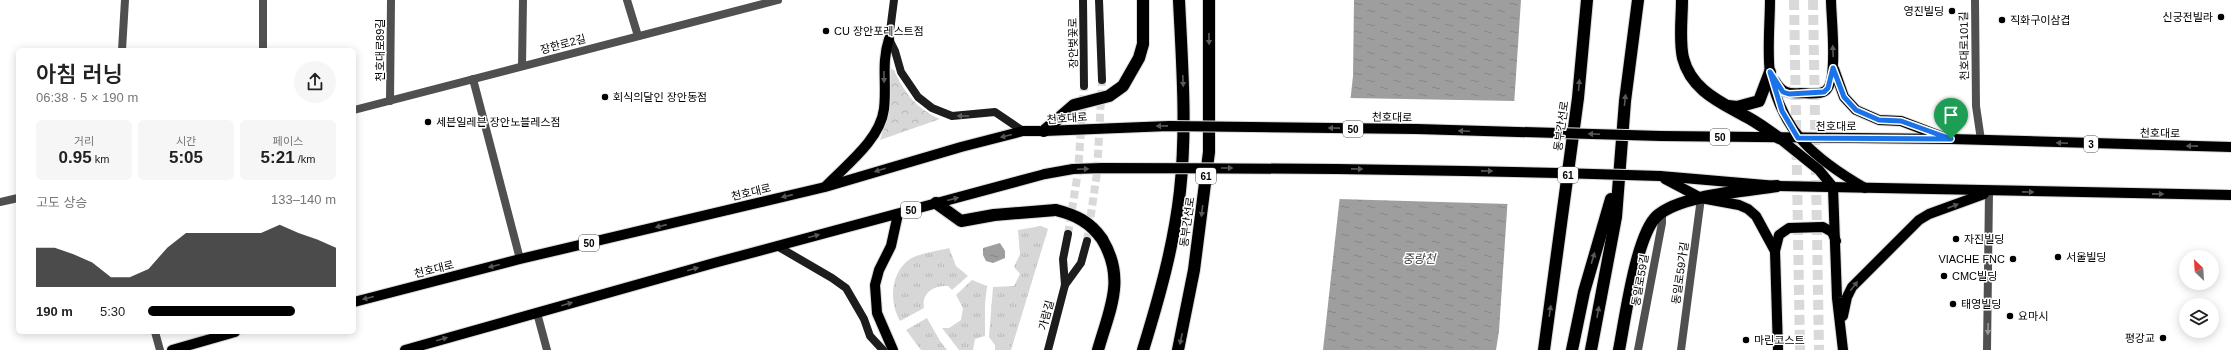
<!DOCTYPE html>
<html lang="ko">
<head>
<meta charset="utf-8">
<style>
  :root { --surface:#fff; --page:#f6f6f6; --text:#222; --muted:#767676; --accent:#000 }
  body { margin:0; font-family:Helvetica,"Noto Sans KR",sans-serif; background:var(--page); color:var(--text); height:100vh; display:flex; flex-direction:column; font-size:15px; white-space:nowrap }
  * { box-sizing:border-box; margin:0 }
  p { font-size:13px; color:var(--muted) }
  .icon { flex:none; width:22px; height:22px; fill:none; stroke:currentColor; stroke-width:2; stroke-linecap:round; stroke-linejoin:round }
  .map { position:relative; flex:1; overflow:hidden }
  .drawer { position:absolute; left:16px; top:48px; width:340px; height:286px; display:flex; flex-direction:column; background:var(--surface); border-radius:6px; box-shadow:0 2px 10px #0003 }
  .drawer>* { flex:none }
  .needle { width:26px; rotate:335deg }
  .fabs { position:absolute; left:2179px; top:250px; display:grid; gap:8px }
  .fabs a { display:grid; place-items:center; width:40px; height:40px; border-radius:50%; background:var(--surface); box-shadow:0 2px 10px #0003; font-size:20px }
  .pin { position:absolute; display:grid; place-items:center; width:34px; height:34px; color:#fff; margin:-41px -17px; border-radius:50% 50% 50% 0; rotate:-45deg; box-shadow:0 0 4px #0007 }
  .pin .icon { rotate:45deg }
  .round { display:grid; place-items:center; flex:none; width:42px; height:42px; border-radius:21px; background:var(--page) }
  .head { display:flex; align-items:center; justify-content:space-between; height:68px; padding:0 20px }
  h1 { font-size:22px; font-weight:600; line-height:30px }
  .figures { display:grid; grid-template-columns:repeat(3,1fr); gap:6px; height:68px; padding:4px 20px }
  .figures div { display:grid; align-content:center; border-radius:6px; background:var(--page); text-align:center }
  .figures b { font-size:17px; font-weight:600 }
  .figures small { font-size:11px; font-weight:400 }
  .figures p { font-size:11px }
  .chart { height:112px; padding:8px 20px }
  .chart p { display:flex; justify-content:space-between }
  .chart svg { width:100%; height:72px; margin-top:4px; fill:var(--accent); opacity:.7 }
  ul { padding:0 20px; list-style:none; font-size:13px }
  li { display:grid; grid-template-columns:64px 48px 1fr; align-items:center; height:30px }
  li i { height:10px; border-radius:5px; background:var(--accent) }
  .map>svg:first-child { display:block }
</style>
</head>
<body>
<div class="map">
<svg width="2231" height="350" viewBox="0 0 2231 350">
  <defs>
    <pattern id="grass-tufts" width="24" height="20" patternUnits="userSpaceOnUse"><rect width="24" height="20" fill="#d7d7d7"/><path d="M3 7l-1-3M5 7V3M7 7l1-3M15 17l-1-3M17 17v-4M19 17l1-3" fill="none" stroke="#b7b7b7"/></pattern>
    <pattern id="forest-crowns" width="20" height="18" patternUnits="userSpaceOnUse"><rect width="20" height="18" fill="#d7d7d7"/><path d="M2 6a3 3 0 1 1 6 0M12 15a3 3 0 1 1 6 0" fill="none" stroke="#b7b7b7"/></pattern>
    <pattern id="water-ripples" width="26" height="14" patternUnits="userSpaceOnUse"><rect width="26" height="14" fill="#9e9e9e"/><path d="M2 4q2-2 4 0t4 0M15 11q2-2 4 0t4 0" fill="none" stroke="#868686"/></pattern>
  </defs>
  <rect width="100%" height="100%" fill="#fff"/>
  <!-- grass -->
  <g fill="url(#grass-tufts)">
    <polygon points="1041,226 1048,229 1011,350 995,350 995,345 989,337 993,287 1014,286 1020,274 1014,267 1020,254 1018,230"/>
    <path d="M949,248L956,266L968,276L952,290L948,286C935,285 921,292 924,308L900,321C889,302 890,273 910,259C920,253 938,251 949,248Z"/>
    <polygon points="972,280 987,286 985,304 985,336 975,339 973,350 959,350 942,328 949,328 961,320 963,308 956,295"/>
    <polygon points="927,318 940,341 947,350 921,350 906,330"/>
  </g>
  <!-- forest -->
  <path fill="url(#forest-crowns)" d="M891,69L894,70C904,93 917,109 940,119L880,140L890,109Z"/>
  <!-- water -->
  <g fill="url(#water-ripples)">
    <polygon points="1354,0 1521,0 1499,331 1496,350 1323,350 1353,76"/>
    <polygon points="1000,243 1005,251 1005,258 993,263 986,261 983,255 983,248"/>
  </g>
  <!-- pier -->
  <polygon fill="#fff" points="1349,98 1516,101 1509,204 1338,199"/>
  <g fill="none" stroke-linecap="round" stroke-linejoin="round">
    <!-- secondary-tunnel -->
    <g stroke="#d9d9d9" stroke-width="8" stroke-dasharray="8 4" stroke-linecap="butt">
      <polyline points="1068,234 1078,172 1084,86"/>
      <polyline points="1087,241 1097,173 1102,80"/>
    </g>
    <!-- primary-tunnel -->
    <g stroke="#d9d9d9" stroke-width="10" stroke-dasharray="10 5" stroke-linecap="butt">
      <polyline points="1794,0 1800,350"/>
      <polyline points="1813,0 1819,350"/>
    </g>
    <defs>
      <g id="primary">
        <path d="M1770,0C1770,21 1767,53 1770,73C1782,132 1815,159 1865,188"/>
        <polyline points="1834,69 1844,97 1856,110 1879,120 1901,121 1943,137"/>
        <path d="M1775,81C1782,92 1787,94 1800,93C1807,93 1819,95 1825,91C1839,83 1831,17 1831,0"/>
        <polyline points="1661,136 1951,139 2231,147"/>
        <polyline points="1779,138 1819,170 1833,187 1837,298 1843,350"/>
        <polyline points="1660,176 1777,186 2231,195"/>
        <polyline points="1665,179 1701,198 1739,205 1748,209 1756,216 1775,251"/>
        <path d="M826,186C846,165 880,140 884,109C887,84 881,63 889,39"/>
        <polyline points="354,302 520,259 825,187 961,147 1023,131 1044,131"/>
        <polyline points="1843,316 1847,297 1852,287 1919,220 1929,214 1984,194"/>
        <polyline points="172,350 235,332"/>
        <polyline points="405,350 714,263 1045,174"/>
        <polyline points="893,350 877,313 875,285 879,270 891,246 898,214"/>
        <polyline points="1778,350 1775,251 1779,235 1789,228 1823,227 1832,232 1836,241"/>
      </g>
      <g id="highway">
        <path d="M1682,0C1682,18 1679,40 1683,58C1691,89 1718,101 1743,115C1756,121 1767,130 1779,138"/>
        <polyline points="1143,44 1143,0"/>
        <polyline points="1728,106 1737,107 1759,101 1770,72"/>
        <polyline points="936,203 961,221 994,215 1056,210"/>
        <path d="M1098,350C1110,308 1126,279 1102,239"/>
        <path d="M1143,350C1159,298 1174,245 1180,191C1187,127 1182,63 1179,0"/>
        <polyline points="1178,350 1194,270 1209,152 1209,0"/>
        <polyline points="1544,350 1578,98 1587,0"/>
        <polyline points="1572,350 1584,292 1611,199"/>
        <polyline points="1591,350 1616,217 1625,101 1638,0"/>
        <path d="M1619,350C1625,320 1636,235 1657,216C1680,195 1746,191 1777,186"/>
      </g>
    </defs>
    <!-- primary casing -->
    <use href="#primary" stroke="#dbdbdb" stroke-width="12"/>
    <!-- highway casing -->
    <use href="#highway" stroke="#dbdbdb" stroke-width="14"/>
    <!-- street -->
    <g stroke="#505050" stroke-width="8">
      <polyline points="627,0 638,36"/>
      <polyline points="1975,0 1976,106 1981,140"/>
      <polyline points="122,50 125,0"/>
      <polyline points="263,50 263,0"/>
      <polyline points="522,66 523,0"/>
      <polyline points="473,79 520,259"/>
      <polyline points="390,101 391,0"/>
      <polyline points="354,110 778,0"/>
      <polyline points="0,202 18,198"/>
      <polyline points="537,313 547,350"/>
      <polyline points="155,332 160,350"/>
      <polyline points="1638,350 1662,223 1662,213"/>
      <polyline points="1681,350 1701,198"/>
      <polyline points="1987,350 1989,192"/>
    </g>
    <!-- secondary -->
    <g stroke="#1d1d1d" stroke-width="8">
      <polyline points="894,0 889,39 895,51 901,72 918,97 932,108 952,116 995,112 1023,131"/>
      <polyline points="1083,0 1084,86"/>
      <polyline points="1099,0 1102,80"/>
      <polyline points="777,246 832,278 846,288 864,319 870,336 883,350"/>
      <polyline points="1065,285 1081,263 1087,241"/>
      <polyline points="1048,350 1065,285 1063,259 1068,234"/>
    </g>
    <!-- primary -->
    <use href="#primary" stroke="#000" stroke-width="10"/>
    <!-- highway -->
    <use href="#highway" stroke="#000" stroke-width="12"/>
    <defs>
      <g id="primary-bridge">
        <polyline points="1044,131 1169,126 1417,129 1661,136"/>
        <path d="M1045,174L1073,169L1102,168C1288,168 1474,170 1660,176"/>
      </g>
      <g id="highway-bridge">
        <polyline points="1044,131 1074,105 1109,96 1123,86 1139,58 1143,44"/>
        <path d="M1056,210C1076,215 1090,222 1102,239"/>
      </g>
    </defs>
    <!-- primary-bridge casing -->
    <use href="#primary-bridge" stroke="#dbdbdb" stroke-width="12" stroke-linecap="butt"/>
    <!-- highway-bridge casing -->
    <use href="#highway-bridge" stroke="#dbdbdb" stroke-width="14" stroke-linecap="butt"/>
    <!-- primary-bridge -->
    <use href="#primary-bridge" stroke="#000" stroke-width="10"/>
    <!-- highway-bridge -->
    <use href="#highway-bridge" stroke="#000" stroke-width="12"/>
  </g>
  <!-- one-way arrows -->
  <defs><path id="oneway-solid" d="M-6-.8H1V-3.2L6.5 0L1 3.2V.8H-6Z"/></defs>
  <g fill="#595959">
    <use href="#oneway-solid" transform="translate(1209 39) rotate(89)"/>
    <use href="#oneway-solid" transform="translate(1833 51) rotate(-92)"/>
    <use href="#oneway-solid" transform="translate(884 77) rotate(89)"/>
    <use href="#oneway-solid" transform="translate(1183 81) rotate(88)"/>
    <use href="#oneway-solid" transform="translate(1579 85) rotate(-85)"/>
    <use href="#oneway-solid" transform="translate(1625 100) rotate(-84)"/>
    <use href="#oneway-solid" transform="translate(1162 126) rotate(179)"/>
    <use href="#oneway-solid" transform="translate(1334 128) rotate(-179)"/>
    <use href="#oneway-solid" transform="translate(1464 131) rotate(-178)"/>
    <use href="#oneway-solid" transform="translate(1594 134) rotate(-178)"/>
    <use href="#oneway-solid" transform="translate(1006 136) rotate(166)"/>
    <use href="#oneway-solid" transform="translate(2062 143) rotate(-178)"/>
    <use href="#oneway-solid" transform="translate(2192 146) rotate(-179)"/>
    <use href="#oneway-solid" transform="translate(1227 168)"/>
    <use href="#oneway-solid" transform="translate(1083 169) rotate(-3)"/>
    <use href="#oneway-solid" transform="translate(1357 169) rotate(1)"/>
    <use href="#oneway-solid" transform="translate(880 170) rotate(163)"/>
    <use href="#oneway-solid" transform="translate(1487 171) rotate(1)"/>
    <use href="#oneway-solid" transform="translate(2028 192) rotate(1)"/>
    <use href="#oneway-solid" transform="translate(2158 194) rotate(1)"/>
    <use href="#oneway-solid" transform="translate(787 196) rotate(167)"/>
    <use href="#oneway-solid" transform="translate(953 199) rotate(-15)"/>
    <use href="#oneway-solid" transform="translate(1953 206) rotate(-21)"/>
    <use href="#oneway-solid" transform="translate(1202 211) rotate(97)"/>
    <use href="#oneway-solid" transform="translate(661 226) rotate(167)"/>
    <use href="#oneway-solid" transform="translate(814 236) rotate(-15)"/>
    <use href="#oneway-solid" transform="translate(1593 258) rotate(-73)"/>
    <use href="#oneway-solid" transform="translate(494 266) rotate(166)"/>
    <use href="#oneway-solid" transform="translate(693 269) rotate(-16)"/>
    <use href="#oneway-solid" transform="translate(1854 286) rotate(-52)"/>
    <use href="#oneway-solid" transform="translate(368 298) rotate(166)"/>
    <use href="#oneway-solid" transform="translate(567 304) rotate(-16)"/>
    <use href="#oneway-solid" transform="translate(1550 311) rotate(-82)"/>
    <use href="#oneway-solid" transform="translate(1598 312) rotate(-80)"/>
    <use href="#oneway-solid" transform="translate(442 339) rotate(-16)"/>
    <use href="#oneway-solid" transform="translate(1181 339) rotate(102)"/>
  </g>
  <use fill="#616161" href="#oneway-solid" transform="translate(963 116) rotate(180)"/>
  <use fill="#969696" href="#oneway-solid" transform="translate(1988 329) rotate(92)"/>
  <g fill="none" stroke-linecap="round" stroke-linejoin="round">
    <defs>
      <polygon id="route" points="1833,68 1844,97 1856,110 1879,120 1901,121 1951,139 1798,138 1782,111 1770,72 1783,92 1789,94 1824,92 1828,88"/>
    </defs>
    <!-- route casing -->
    <use href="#route" stroke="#fff" stroke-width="8"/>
    <!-- route -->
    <use href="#route" stroke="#1a73e8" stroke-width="5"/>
  </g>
  <!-- markers -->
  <g fill="#000" stroke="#fff" stroke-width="1.5">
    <circle cx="1952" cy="11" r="4"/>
    <circle cx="2221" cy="17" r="4"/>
    <circle cx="2002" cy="20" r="4"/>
    <circle cx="826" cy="31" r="4"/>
    <circle cx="605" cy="97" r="4"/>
    <circle cx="428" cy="122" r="4"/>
    <circle cx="1956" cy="239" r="4"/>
    <circle cx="2058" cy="257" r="4"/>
    <circle cx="2013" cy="259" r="4"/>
    <circle cx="1944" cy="276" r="4"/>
    <circle cx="1953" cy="304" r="4"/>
    <circle cx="2010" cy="316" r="4"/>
    <circle cx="2163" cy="338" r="4"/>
    <circle cx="1746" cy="340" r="4"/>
  </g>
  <g text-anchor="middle" stroke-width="3" stroke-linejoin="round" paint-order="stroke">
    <!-- shield labels -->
    <g fill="#fff" stroke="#4c4c4c" stroke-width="1">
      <rect x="1343" y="121" width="20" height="16" rx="3"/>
      <rect x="1710" y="129" width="20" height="16" rx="3"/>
      <rect x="2084" y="136" width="14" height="16" rx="3"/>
      <rect x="1558" y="167" width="20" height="16" rx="3"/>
      <rect x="1196" y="168" width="20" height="16" rx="3"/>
      <rect x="901" y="202" width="20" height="16" rx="3"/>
      <rect x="579" y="235" width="20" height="16" rx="3"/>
    </g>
    <g font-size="10" font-weight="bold" fill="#000">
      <text x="1353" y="133">50</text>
      <text x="1720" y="141">50</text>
      <text x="2091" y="148">3</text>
      <text x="1568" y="179">61</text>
      <text x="1206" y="180">61</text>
      <text x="911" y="214">50</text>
      <text x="589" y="247">50</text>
    </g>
    <!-- poi labels -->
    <g font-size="11" fill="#000" stroke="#fff" text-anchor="start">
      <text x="1944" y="15" text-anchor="end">영진빌딩</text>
      <text x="2213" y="21" text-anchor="end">신궁전빌라</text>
      <text x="2010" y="24">직화구이삼겹</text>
      <text x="834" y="35">CU 장안포레스트점</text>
      <text x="613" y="101">회식의달인 장안동점</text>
      <text x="436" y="126">세븐일레븐 장안노블레스점</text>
      <text x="1964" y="243">자진빌딩</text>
      <text x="2066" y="261">서울빌딩</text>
      <text x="2005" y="263" text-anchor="end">VIACHE FNC</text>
      <text x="1952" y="280">CMC빌딩</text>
      <text x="1961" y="308">태영빌딩</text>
      <text x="2018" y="320">요마시</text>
      <text x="2155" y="342" text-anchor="end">평강교</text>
      <text x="1754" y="344">마린코스트</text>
    </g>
    <!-- street labels -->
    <g font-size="11" fill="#000" stroke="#fff">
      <text transform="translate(1073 43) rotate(-91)" y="4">장안벚꽃로</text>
      <text transform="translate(563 44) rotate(-15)" y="4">장한로2길</text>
      <text transform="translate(1964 46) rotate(-91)" y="4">천호대로101길</text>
      <text transform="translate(380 50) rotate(-90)" y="4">천호대로89길</text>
      <text transform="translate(1392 117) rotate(1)" y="4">천호대로</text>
      <text transform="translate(1067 118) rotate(-4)" y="4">천호대로</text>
      <text transform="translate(1561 126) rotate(-82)" y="4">동부간선로</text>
      <text x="1836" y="130">천호대로</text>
      <text transform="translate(2160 133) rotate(1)" y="4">천호대로</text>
      <text transform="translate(751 192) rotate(-13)" y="4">천호대로</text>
      <text transform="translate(1187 222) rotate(-82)" y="4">동부간선로</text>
      <text transform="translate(434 269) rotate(-14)" y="4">천호대로</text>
      <text transform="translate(1680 273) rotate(-82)" y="4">동일로59가길</text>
      <text transform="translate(1640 280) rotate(-80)" y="4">동일로59길</text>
      <text transform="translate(1046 315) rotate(-75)" y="4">가람길</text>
    </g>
    <!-- water labels -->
    <g font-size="12" font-style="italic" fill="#3f3f3f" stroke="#fff">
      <text x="1419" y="263">중랑천</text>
    </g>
  </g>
</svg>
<div class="fabs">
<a><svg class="needle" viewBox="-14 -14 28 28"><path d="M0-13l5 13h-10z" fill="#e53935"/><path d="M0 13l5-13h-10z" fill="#767676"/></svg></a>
<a><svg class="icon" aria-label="layers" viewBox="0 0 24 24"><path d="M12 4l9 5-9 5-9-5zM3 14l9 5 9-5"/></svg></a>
</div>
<div class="pin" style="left:1951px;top:139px;background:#1e9e55"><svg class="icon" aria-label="arrive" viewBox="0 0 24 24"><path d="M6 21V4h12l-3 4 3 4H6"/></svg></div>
<section class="drawer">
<div class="head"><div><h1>아침 러닝</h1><p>06:38 · 5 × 190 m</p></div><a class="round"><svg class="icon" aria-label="share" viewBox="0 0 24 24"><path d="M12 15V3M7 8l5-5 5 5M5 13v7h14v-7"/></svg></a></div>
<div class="figures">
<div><p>거리</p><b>0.95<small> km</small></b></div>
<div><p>시간</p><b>5:05</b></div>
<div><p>페이스</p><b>5:21<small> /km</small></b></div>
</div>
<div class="chart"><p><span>고도 상승</span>133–140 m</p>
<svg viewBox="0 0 160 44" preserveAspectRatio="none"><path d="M0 44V20L10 20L20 24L30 29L40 38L50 38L60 33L70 20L80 11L90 11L100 11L110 11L120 11L130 6L140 11L150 15L160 20V44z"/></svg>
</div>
<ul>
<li><b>190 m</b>5:30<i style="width:78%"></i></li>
</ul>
</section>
</div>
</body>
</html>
